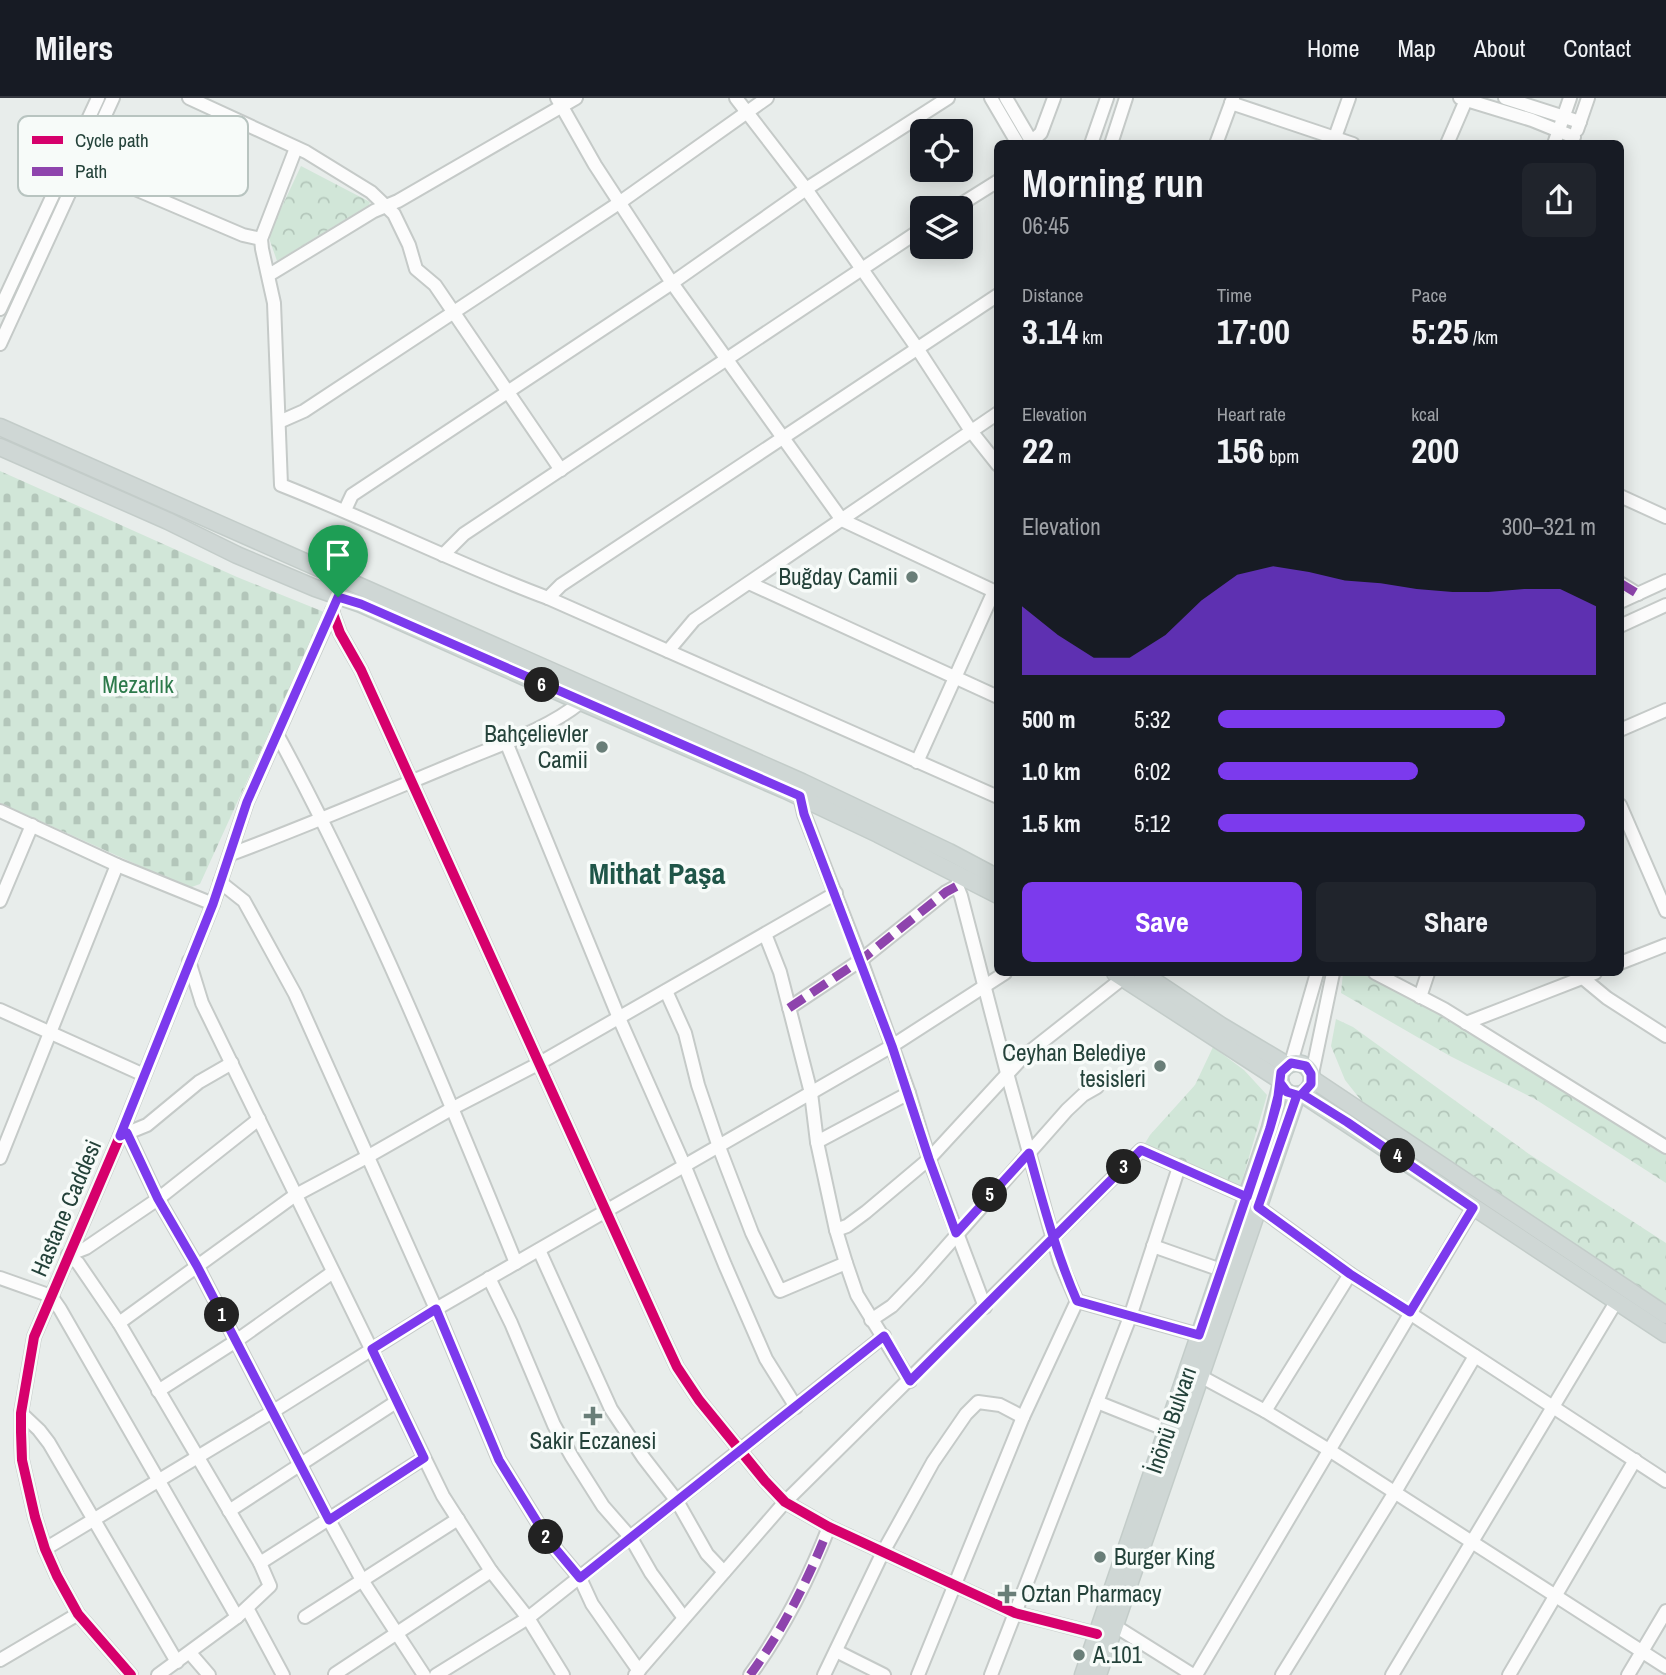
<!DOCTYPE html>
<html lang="en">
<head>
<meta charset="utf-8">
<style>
  :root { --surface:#171b24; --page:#20242c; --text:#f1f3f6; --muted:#9ea1a6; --line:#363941; --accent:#7c3aed }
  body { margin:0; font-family:"Archivo Narrow",sans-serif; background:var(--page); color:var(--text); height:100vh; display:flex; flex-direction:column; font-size:26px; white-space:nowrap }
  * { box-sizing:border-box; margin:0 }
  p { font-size:23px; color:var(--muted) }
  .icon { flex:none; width:38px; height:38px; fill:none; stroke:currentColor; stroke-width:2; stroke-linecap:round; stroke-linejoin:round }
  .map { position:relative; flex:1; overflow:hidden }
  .sheet { position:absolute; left:994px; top:42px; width:630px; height:836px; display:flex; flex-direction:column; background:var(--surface); border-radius:10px; box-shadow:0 4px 18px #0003 }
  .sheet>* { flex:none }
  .tools { position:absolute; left:910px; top:21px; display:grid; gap:14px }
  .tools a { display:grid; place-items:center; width:63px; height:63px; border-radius:10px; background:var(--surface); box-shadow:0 4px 18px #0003; font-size:35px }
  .pin { position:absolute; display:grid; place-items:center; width:60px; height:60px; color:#fff; margin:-72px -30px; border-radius:50% 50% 50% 0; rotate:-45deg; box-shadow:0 0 7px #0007 }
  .pin .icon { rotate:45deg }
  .km { position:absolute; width:35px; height:35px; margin:-18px; border-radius:50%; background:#222; color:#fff; font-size:19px; line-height:35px; text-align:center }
  .round { display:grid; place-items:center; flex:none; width:74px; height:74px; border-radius:10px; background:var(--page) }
  .summary { display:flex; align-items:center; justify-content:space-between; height:119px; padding:0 28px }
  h1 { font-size:38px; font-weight:700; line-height:52px }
  .stats { display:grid; grid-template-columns:repeat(3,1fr); gap:10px; height:119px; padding:7px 28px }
  .stats div { display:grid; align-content:center }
  .stats b { font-size:35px; font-weight:700 }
  .stats small { font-size:19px; font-weight:400 }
  .stats p { font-size:19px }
  .chart { height:196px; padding:14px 28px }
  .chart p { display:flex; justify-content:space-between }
  .chart svg { width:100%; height:126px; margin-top:7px; fill:var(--accent); opacity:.7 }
  .primary-button { display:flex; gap:14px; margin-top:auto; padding:14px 28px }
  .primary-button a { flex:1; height:80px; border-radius:10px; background:var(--accent); color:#fff; font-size:28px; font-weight:700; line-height:80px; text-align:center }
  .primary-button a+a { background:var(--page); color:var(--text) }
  ul { padding:0 28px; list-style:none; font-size:23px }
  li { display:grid; grid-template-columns:112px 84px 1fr; align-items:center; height:52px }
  li i { height:18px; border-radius:9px; background:var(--accent) }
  header { display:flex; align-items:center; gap:42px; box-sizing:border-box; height:98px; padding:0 35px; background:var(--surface); border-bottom:2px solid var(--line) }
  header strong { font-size:33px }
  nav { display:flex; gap:38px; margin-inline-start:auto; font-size:24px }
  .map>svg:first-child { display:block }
</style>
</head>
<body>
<header>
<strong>Milers</strong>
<nav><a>Home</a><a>Map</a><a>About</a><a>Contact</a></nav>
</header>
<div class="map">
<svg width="1666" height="1577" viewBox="0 0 1666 1577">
  <defs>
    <pattern id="cemetery-stones" width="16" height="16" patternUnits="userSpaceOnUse" patternTransform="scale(1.75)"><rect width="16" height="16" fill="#d1e6d8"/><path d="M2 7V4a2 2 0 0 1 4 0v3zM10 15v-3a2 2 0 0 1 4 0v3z" fill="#b3c6ba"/></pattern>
    <pattern id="park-crowns" width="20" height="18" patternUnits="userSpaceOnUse" patternTransform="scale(1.75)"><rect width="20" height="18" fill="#d1e6d8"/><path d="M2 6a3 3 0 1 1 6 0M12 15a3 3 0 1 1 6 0" fill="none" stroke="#b3c6ba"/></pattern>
  </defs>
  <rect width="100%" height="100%" fill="#e8edeb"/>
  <!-- cemetery -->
  <polygon fill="url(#cemetery-stones)" points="0,373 237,479 324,514 200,786 189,790 0,705"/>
  <!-- park -->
  <g fill="url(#park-crowns)">
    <polygon points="301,68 370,104 369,107 277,163 270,143 270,134"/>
    <polygon points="1343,875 1375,875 1666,1049 1666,1085 1535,1001 1450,958 1341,895"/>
    <polygon points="1336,921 1353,929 1529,1056 1666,1145 1666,1206 1364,1006 1345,982 1331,948"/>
    <polygon points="1213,949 1244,972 1267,997 1240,1090 1141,1052 1150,1037 1195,987"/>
  </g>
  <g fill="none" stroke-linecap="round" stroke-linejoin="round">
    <defs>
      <g id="minor">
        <polyline points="189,0 306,54 371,94 394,116 409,147 416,171 435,187 561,372"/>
        <polyline points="557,0 595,67 672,185 842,422 998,495"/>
        <polyline points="736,0 806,91 917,250 971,333 998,367"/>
        <polyline points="991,0 1018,46"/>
        <polyline points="1006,0 1033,46"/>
        <polyline points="1460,0 1532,22 1574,39"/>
        <polyline points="1505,0 1580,24"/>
        <polyline points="1231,5 1353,46"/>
        <polyline points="1577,32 1588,0"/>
        <polyline points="1032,43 1041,35 1054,0"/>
        <polyline points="1333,45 1349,0"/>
        <polyline points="1091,46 1107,0"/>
        <polyline points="1111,46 1126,0"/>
        <polyline points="1216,46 1233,0"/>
        <polyline points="1447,46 1466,2"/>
        <polyline points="1554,46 1570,0"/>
        <path d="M296,50L261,141L262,151L274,205L281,387C370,422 457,466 548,500L998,699"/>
        <polyline points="74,65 243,137 261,141"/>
        <polyline points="955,110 998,83"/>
        <polyline points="269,177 374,113 398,103 576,0"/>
        <polyline points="0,211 98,0"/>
        <polyline points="0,246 113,0"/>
        <polyline points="279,324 304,313 619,105 767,0"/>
        <polyline points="1620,398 1666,419"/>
        <polyline points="345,412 352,397 672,185 806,91 948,0"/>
        <polyline points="443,457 464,436 922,131"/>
        <polyline points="749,485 998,599"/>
        <polyline points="1620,485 1638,496"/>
        <polyline points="548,500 561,487 998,197"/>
        <polyline points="1620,504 1666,483"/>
        <polyline points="332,513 340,535 361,572 663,1239 677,1269 699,1302 765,1383 785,1404 829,1429 1015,1515 1097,1536"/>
        <polyline points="1620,528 1666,507"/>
        <polyline points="668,553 694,522 998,315"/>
        <polyline points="1620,632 1666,612"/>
        <path d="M277,636C369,806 443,986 516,1165"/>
        <polyline points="506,644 619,920 685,1069 725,1167 766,1261 796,1309"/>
        <polyline points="917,664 994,493"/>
        <polyline points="800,698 804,716 861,862 909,995 929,1061 985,1209"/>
        <polyline points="1620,707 1666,813"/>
        <polyline points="0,713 117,767 213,806"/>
        <path d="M231,756C307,728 381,696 456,665C498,647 545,633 581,604"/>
        <polyline points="960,777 957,788 961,798 1007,975 1053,1141 1060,1164 1077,1203 1199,1237"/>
        <polyline points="220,784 244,803 295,896 436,1211 499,1362 549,1443 580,1480 592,1506 639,1573"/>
        <polyline points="0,803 32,727"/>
        <polyline points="765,836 780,874 811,995 817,1044 836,1132 846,1165 857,1197 910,1283"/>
        <polyline points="189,863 202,905 443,1398 491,1473 528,1520 563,1577"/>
        <polyline points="1620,865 1666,847"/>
        <polyline points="1375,875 1444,911 1666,1049"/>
        <polyline points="1578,876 1607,900 1666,938"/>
        <polyline points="666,893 685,935 698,987 719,1049 752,1135 780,1193 846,1165"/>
        <polyline points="1420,899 1428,875"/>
        <polyline points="789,910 861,862 946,794 957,788"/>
        <polyline points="0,912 144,977"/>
        <polyline points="1466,925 1595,875"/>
        <polyline points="1291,965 1317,875"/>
        <polyline points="1312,976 1333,875"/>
        <polyline points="127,1035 158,1101 197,1168 329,1422 362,1482 424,1577"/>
        <polyline points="120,1038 147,1027 199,984 232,965"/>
        <polyline points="817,1044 909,995"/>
        <polyline points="0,1060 117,767"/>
        <polyline points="1258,1109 1350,1176 1666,1383"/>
        <polyline points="836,1132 847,1128 866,1114 929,1061 1023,959 1123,880"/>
        <polyline points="1153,1148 1221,1172"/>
        <polyline points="539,1152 611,1311 643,1359 677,1403 707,1456 724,1474"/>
        <polyline points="68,1157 78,1165 119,1225 260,1465 270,1488 237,1519 158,1577"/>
        <polyline points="68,1157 86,1150 158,1101 259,1021"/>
        <polyline points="0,1180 51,1198 60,1211 237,1519"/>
        <polyline points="489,1180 511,1225 554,1327 572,1359 603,1408 631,1440 651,1475 684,1520"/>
        <polyline points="871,1222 892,1208 918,1181 1067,1012 1083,997 1097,989"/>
        <polyline points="119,1225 294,1098 367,1059 453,1010 538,966 836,795"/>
        <polyline points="1200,1278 1265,1313 1329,1352 1666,1569"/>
        <polyline points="158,1293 236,1243 333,1174"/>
        <polyline points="1097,1304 1167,1332"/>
        <polyline points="1265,1313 1350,1176"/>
        <polyline points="21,1315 39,1332 49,1345 177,1564"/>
        <polyline points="229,1413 396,1304"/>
        <polyline points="45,1451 272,1314 436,1211 892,948 1005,875"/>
        <polyline points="260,1465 424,1360"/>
        <polyline points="247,1510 283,1577"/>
        <polyline points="305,1519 458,1421"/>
        <polyline points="1115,1528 1193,1577"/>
        <polyline points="836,1553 884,1577"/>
        <polyline points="190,1555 209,1577"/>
        <polyline points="0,1562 78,1516"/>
        <polyline points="335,1576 491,1473"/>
        <polyline points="131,1577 78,1516 57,1478 45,1451 35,1419 22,1362 21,1334 21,1315 34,1239 120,1038 213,806 247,704 333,511"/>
        <polyline points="436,1577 528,1520 884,1238"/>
        <polyline points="635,1577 784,1405 1141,1052 1247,1099"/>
        <path d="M750,1577C783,1532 809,1480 829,1429"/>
        <polyline points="824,1577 883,1454 902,1420 933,1364 966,1316 978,1304 1000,1307 1023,1319"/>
        <polyline points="918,1577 1023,1319 1077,1203"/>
        <polyline points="991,1577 1130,1219 1179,1069"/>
        <polyline points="1196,1577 1473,1110"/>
        <polyline points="1282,1577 1395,1394 1475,1258"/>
        <polyline points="1392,1577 1616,1204"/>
        <polyline points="1509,1577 1635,1362"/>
        <polyline points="1628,1577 1666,1513"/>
      </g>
      <g id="major">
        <polyline points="0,329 802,684 949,754 998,780"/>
        <polyline points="0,349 168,423 237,457 315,490 361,506 581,604 785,692 878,736 998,797"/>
        <polyline points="1115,875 1280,982"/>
        <polyline points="1142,875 1220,927 1287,967"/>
        <circle cx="1296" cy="981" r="16"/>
        <polyline points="1312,981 1666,1217"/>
        <polyline points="1302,996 1666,1236"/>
        <polyline points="1083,1577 1270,1030 1281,986"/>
        <polyline points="1098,1577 1297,997"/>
      </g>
    </defs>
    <!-- minor casing -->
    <use href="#minor" stroke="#c5cac8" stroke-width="16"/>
    <!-- major casing -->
    <use href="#major" stroke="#c3ccc9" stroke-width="19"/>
    <!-- minor -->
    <use href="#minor" stroke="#fcfcfc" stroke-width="12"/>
    <!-- major -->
    <use href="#major" stroke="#cfd7d5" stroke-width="16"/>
    <!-- quiet -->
    <g stroke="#8e44ad" stroke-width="9" stroke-dasharray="18 9" stroke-linecap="butt">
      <polyline points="1620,485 1638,496"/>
      <polyline points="789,910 861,862 946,794 957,788"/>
      <polyline points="1141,1052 1179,1069"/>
      <path d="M750,1577C783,1532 809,1480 829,1429"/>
    </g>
    <defs>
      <g id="cycleway">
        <polyline points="332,513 340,535 361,572 663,1239 677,1269 699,1302 765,1383 785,1404 829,1429 1015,1515 1097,1536"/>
        <polyline points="131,1577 78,1516 57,1478 45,1451 35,1419 22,1362 21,1334 21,1315 34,1239 120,1038 213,806 247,704 338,499"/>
      </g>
    </defs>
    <!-- cycleway casing -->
    <use href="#cycleway" stroke="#f7fbf9" stroke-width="15"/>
    <!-- cycleway -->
    <use href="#cycleway" stroke="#d6006c" stroke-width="10"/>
  </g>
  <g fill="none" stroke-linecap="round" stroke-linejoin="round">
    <defs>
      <path id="route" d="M338,499L247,704L213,806L120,1038L127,1035L158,1101L197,1168L329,1422L424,1360L372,1251L436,1211L499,1362L549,1443L580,1480L884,1238L910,1283L1141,1052L1247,1099L1270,1030L1281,986L1287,994L1297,997L1258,1109L1350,1176L1410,1214L1473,1110L1347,1024L1302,996L1311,986V976L1306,968L1291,965L1281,974L1277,1006L1270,1030L1199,1237L1077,1203C1056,1155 1043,1105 1029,1055L956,1135L929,1061L892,948L804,716L800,698L361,506L338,499"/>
    </defs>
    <!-- route casing -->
    <use href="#route" stroke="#fff" stroke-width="14"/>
    <!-- route -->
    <use href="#route" stroke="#7c3aed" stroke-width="9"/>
  </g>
  <!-- markers -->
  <g fill="#697e78" stroke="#f7fbf9" stroke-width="2.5">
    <circle cx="912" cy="479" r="7"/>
    <circle cx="602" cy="649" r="7"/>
    <circle cx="1160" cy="968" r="7"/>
    <path d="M589.5 1307.5h7v7h7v7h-7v7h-7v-7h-7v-7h7z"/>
    <circle cx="1100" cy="1459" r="7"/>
    <path d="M1003.5 1485.5h7v7h7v7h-7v7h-7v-7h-7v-7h7z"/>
    <circle cx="1079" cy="1557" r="7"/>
  </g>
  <g text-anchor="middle" stroke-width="7" stroke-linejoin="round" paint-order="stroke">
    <!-- poi labels -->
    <g font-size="23" fill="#24423a" stroke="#f7fbf9" text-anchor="end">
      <text x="898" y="487">Buğday Camii</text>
      <text x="588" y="644">Bahçelievler<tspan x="588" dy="26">Camii</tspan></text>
      <text x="1146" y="963">Ceyhan Belediye<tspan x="1146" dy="26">tesisleri</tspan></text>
      <text x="593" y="1351" text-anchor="middle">Sakir Eczanesi</text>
      <text x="1114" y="1467" text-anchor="start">Burger King</text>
      <text x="1021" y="1504" text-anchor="start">Oztan Pharmacy</text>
      <text x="1093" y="1565" text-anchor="start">A.101</text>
    </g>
    <!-- park labels -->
    <g font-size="23" fill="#2d7a4b" stroke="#f7fbf9">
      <text x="138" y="595">Mezarlık</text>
    </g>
    <!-- street labels -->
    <g font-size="23" fill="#24423a" stroke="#f7fbf9">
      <text transform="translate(66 1110) rotate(-67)" y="8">Hastane Caddesi</text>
      <text transform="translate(1171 1322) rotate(-71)" y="8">İnönü Bulvarı</text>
    </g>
    <!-- district labels -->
    <g font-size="30" font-weight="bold" fill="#1f5548" stroke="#f7fbf9">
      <text x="657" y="786">Mithat Paşa</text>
    </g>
  </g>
  <!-- legend -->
  <rect x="18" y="18" width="230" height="80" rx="10" fill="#f7fbf9" stroke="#b8c4c0" stroke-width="2"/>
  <rect x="32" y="38" width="31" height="8" fill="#d6006c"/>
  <rect x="32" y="69" width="31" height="9" fill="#8e44ad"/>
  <g font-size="19" fill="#24423a">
    <text x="75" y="49">Cycle path</text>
    <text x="75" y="80">Path</text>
  </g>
</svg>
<div class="tools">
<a><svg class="icon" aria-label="locate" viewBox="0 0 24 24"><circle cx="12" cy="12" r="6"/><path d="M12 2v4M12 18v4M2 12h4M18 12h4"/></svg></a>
<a><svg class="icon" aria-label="layers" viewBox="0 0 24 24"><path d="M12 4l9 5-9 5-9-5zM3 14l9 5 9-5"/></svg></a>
</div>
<div class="pin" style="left:338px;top:499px;background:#1e9e55"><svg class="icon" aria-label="arrive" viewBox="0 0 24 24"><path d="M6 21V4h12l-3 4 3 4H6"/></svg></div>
<b class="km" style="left:222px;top:1217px">1</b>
<b class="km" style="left:546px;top:1439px">2</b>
<b class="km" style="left:1124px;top:1069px">3</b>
<b class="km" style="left:1398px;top:1058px">4</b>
<b class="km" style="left:990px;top:1097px">5</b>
<b class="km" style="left:542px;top:587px">6</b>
<section class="sheet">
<div class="summary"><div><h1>Morning run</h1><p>06:45</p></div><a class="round"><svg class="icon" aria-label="share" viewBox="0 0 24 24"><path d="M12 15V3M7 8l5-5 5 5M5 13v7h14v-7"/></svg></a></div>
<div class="stats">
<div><p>Distance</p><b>3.14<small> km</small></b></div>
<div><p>Time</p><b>17:00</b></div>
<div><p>Pace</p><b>5:25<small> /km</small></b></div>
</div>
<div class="stats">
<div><p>Elevation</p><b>22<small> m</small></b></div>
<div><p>Heart rate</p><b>156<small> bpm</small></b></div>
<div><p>kcal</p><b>200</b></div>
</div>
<div class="chart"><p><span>Elevation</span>300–321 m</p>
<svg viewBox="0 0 160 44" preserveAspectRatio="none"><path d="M0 44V20L10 30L20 38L30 38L40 30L50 18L60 9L70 6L80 8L90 11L100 12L110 14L120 15L130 15L140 14L150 14L160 20V44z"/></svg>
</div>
<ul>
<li><b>500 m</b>5:32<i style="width:76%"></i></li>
<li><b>1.0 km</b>6:02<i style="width:53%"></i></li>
<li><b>1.5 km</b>5:12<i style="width:97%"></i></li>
</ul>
<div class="primary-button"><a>Save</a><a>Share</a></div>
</section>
</div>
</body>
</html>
